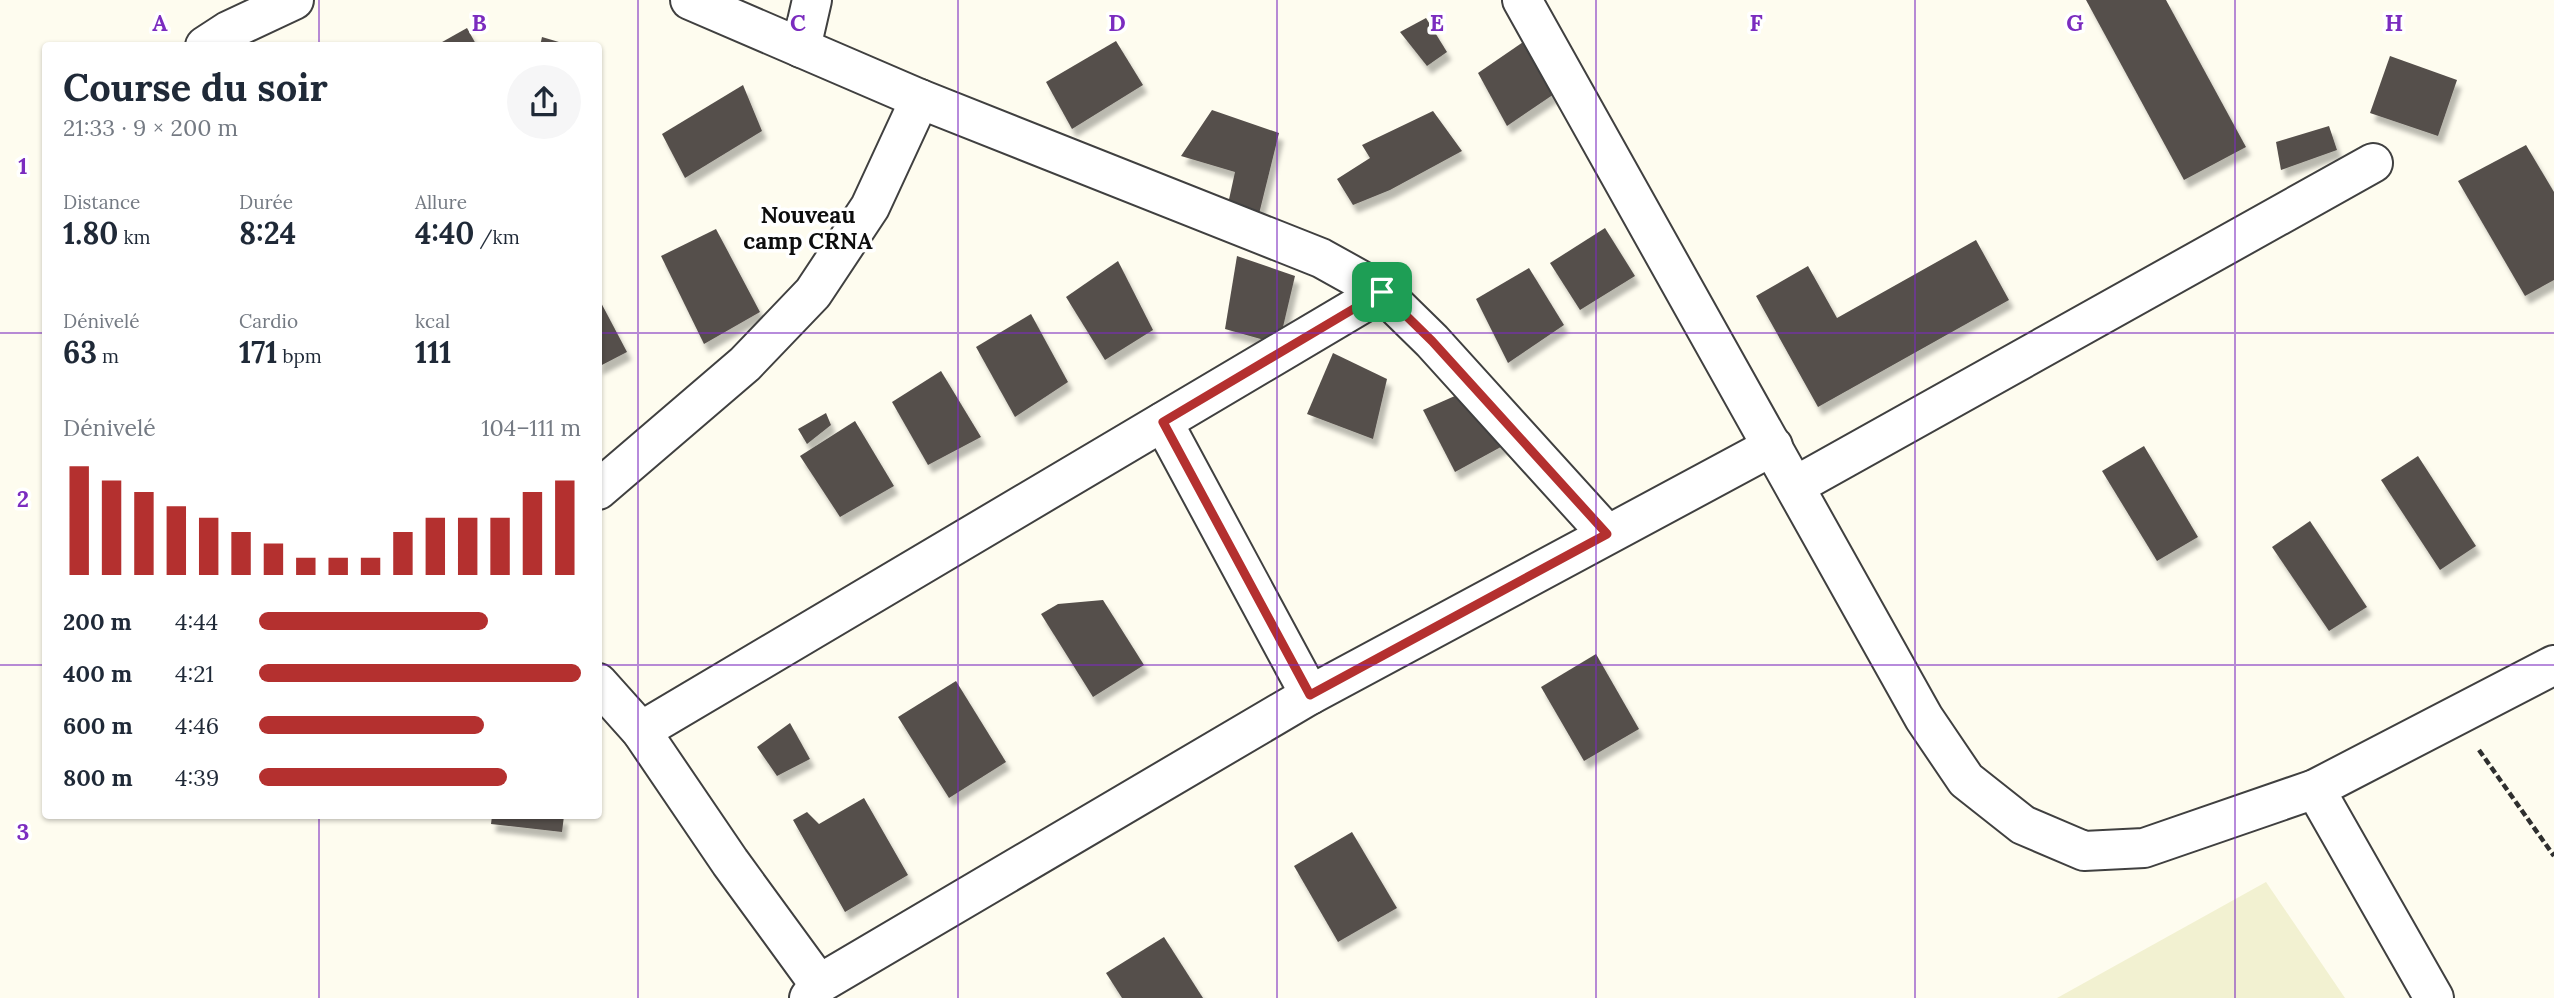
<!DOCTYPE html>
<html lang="fr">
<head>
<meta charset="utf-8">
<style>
  :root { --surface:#fff; --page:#f6f6f7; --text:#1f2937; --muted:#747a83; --accent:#b4302f }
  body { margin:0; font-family:Lora,serif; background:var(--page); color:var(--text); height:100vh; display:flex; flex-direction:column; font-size:26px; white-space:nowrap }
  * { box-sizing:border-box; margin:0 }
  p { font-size:23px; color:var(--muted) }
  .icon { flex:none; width:38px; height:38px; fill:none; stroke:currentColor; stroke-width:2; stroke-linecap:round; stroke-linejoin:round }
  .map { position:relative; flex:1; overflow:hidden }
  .sheet { position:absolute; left:42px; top:42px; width:560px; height:777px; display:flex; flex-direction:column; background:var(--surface); border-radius:7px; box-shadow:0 2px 5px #0004 }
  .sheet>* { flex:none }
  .pin { position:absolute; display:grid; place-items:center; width:60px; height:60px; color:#fff; margin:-30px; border-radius:14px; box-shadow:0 4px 10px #0006 }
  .round { display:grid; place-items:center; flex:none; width:74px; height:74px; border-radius:37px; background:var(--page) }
  .summary { display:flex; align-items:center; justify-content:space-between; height:119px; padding:0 21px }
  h1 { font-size:38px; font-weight:800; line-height:52px }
  .metrics { display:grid; grid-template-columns:repeat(3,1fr); gap:10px; height:119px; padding:7px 21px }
  .metrics div { display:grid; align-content:center }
  .metrics b { font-size:30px; font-weight:800 }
  .metrics small { font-size:19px; font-weight:400 }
  .metrics p { font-size:19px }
  .chart { height:196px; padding:14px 21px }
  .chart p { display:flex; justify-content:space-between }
  .chart svg { width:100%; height:126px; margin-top:7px; stroke:var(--accent); stroke-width:6 }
  ul { padding:0 21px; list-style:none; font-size:23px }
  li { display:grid; grid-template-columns:112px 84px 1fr; align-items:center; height:52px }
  li i { height:18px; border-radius:9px; background:var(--accent) }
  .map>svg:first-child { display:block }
</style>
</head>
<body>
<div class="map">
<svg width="2554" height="998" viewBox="0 0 2554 998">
  <defs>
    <filter id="shadow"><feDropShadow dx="4.5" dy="8" stdDeviation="2" flood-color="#0004"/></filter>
  </defs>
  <rect width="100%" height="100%" fill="#fefcef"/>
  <!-- farmland -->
  <polygon fill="#f2f1d1" points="2266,882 2345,998 2057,998"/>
  <!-- building -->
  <g fill="#554f4b" filter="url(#shadow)">
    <polygon points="2086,0 2166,0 2246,147 2184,180"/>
    <polygon points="1426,18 1447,52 1427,66 1400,32"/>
    <polygon points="467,28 477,46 435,46"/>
    <polygon points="1532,36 1563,88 1507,126 1478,73"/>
    <polygon points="542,37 569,45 568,46 540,46"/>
    <polygon points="1116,41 1143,85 1072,129 1046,82"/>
    <polygon points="2390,56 2457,80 2438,136 2370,113"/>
    <polygon points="743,85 762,131 685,178 662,134"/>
    <polygon points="1212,110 1279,133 1258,218 1228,204 1235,172 1181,156"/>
    <polygon points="1433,111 1462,151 1390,190 1353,205 1337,179 1370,158 1362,145"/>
    <polygon points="2329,126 2337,150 2281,170 2276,142"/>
    <polygon points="2526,145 2554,192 2554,280 2525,296 2458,181"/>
    <polygon points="1605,228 1635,276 1580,310 1550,263"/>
    <polygon points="716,229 760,312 704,344 661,256"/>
    <polygon points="1976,240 2009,300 1818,407 1756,296 1808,266 1837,318"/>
    <polygon points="1237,256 1295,276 1279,344 1225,329"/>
    <polygon points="1118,261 1153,330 1105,360 1066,297"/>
    <polygon points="1529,268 1564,325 1508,363 1476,299"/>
    <polygon points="598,297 627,352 598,367"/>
    <polygon points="1031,314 1068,382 1015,417 976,347"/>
    <polygon points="1333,353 1387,379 1373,439 1307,414"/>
    <polygon points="941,371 981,437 928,465 892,402"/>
    <polygon points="1473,388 1510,442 1455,472 1423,410"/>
    <polygon points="826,413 831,425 807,444 798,429"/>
    <polygon points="855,421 894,486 840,517 800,456"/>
    <polygon points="2144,446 2198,537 2157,561 2102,471"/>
    <polygon points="2418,456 2476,546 2440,570 2381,480"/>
    <polygon points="2310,521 2367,607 2329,631 2272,547"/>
    <polygon points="1103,600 1144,665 1093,697 1041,614 1058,604"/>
    <polygon points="1596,654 1639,729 1584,761 1541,687"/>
    <polygon points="956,681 1006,762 949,798 898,717"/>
    <polygon points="790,723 810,759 777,776 757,747"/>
    <polygon points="864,798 908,875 845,912 793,820 807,812 819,824"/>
    <polygon points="492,816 564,816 562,832 491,824"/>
    <polygon points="1352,832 1397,908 1338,942 1294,866"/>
    <polygon points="1164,937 1203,998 1122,998 1106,973"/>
  </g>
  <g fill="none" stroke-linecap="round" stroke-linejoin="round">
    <defs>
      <g id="minor">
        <polyline points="690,0 920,99 1321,258 1382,292 1432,341 1607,534"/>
        <polyline points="1522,0 1924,718 1966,780 2023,825 2084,851 2144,848 2315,789 2554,665"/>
        <polyline points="205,46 228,31 294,0"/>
        <polyline points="801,48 812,0"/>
        <polyline points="1163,422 1310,695"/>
        <polyline points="1795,486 2373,163"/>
        <polyline points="598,490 745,364 813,293 870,207 920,99"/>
        <polyline points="598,683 641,731 730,862 819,984"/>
        <polyline points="641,731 1382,292"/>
        <polyline points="2315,789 2434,998"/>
        <polyline points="809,998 819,984 1310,695 1773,446"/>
      </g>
    </defs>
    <!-- minor casing -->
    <use href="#minor" stroke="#404040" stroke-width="42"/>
    <!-- path -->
    <polyline stroke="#2f2f2f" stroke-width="4.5" stroke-dasharray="7 3.5" stroke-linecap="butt" points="2479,750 2554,856"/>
    <!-- minor -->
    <use href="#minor" stroke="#fff" stroke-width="38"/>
  </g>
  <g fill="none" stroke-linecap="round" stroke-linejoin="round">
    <defs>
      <polygon id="route" points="1382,292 1432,341 1607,534 1310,695 1163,422"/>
    </defs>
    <!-- route casing -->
    <use href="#route" stroke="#fff" stroke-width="14"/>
    <!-- route -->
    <use href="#route" stroke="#b4302f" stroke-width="9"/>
  </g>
  <!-- grid -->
  <path fill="none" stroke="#7b2cbf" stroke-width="2" stroke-opacity="0.55" d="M319,0V46M638,0V998M958,0V998M1277,0V998M1596,0V998M1915,0V998M2235,0V998M0,333H46M598,333H2554M0,665H46M598,665H2554M319,816V998"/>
  <g text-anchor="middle" stroke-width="7" stroke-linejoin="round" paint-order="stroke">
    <!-- quarter labels -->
    <g font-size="23" font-weight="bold" fill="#0d0d0d" stroke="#fff">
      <text x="808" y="223">Nouveau<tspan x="808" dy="26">camp CRNA</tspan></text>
    </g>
  </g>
  <g font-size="23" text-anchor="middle" font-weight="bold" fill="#7b2cbf" stroke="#fff" stroke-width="7" stroke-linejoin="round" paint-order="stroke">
    <text x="160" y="31">A</text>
    <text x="479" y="31">B</text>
    <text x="798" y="31">C</text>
    <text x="1117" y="31">D</text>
    <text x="1437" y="31">E</text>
    <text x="1756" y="31">F</text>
    <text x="2075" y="31">G</text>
    <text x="2394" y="31">H</text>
    <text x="23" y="174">1</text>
    <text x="23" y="507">2</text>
    <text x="23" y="840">3</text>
  </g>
</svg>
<div class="pin" style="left:1382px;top:292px;background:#1e9e55"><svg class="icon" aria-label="arrive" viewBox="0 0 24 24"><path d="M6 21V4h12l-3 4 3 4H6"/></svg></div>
<section class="sheet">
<div class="summary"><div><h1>Course du soir</h1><p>21:33 · 9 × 200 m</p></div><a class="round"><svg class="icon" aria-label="share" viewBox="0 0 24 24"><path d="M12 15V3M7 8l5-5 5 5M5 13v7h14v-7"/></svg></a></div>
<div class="metrics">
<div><p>Distance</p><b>1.80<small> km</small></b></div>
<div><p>Durée</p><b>8:24</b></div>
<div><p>Allure</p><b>4:40<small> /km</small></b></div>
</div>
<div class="metrics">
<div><p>Dénivelé</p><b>63<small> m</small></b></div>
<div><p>Cardio</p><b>171<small> bpm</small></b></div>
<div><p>kcal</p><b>111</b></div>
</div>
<div class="chart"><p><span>Dénivelé</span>104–111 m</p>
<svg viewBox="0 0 160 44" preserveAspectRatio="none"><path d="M5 44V6M15 44V11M25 44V15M35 44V20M45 44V24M55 44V29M65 44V33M75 44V38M85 44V38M95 44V38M105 44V29M115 44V24M125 44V24M135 44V24M145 44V15M155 44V11"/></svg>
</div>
<ul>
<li><b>200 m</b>4:44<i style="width:71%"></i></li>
<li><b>400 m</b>4:21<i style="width:100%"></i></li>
<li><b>600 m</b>4:46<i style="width:70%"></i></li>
<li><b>800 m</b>4:39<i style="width:77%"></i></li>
</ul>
</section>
</div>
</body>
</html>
